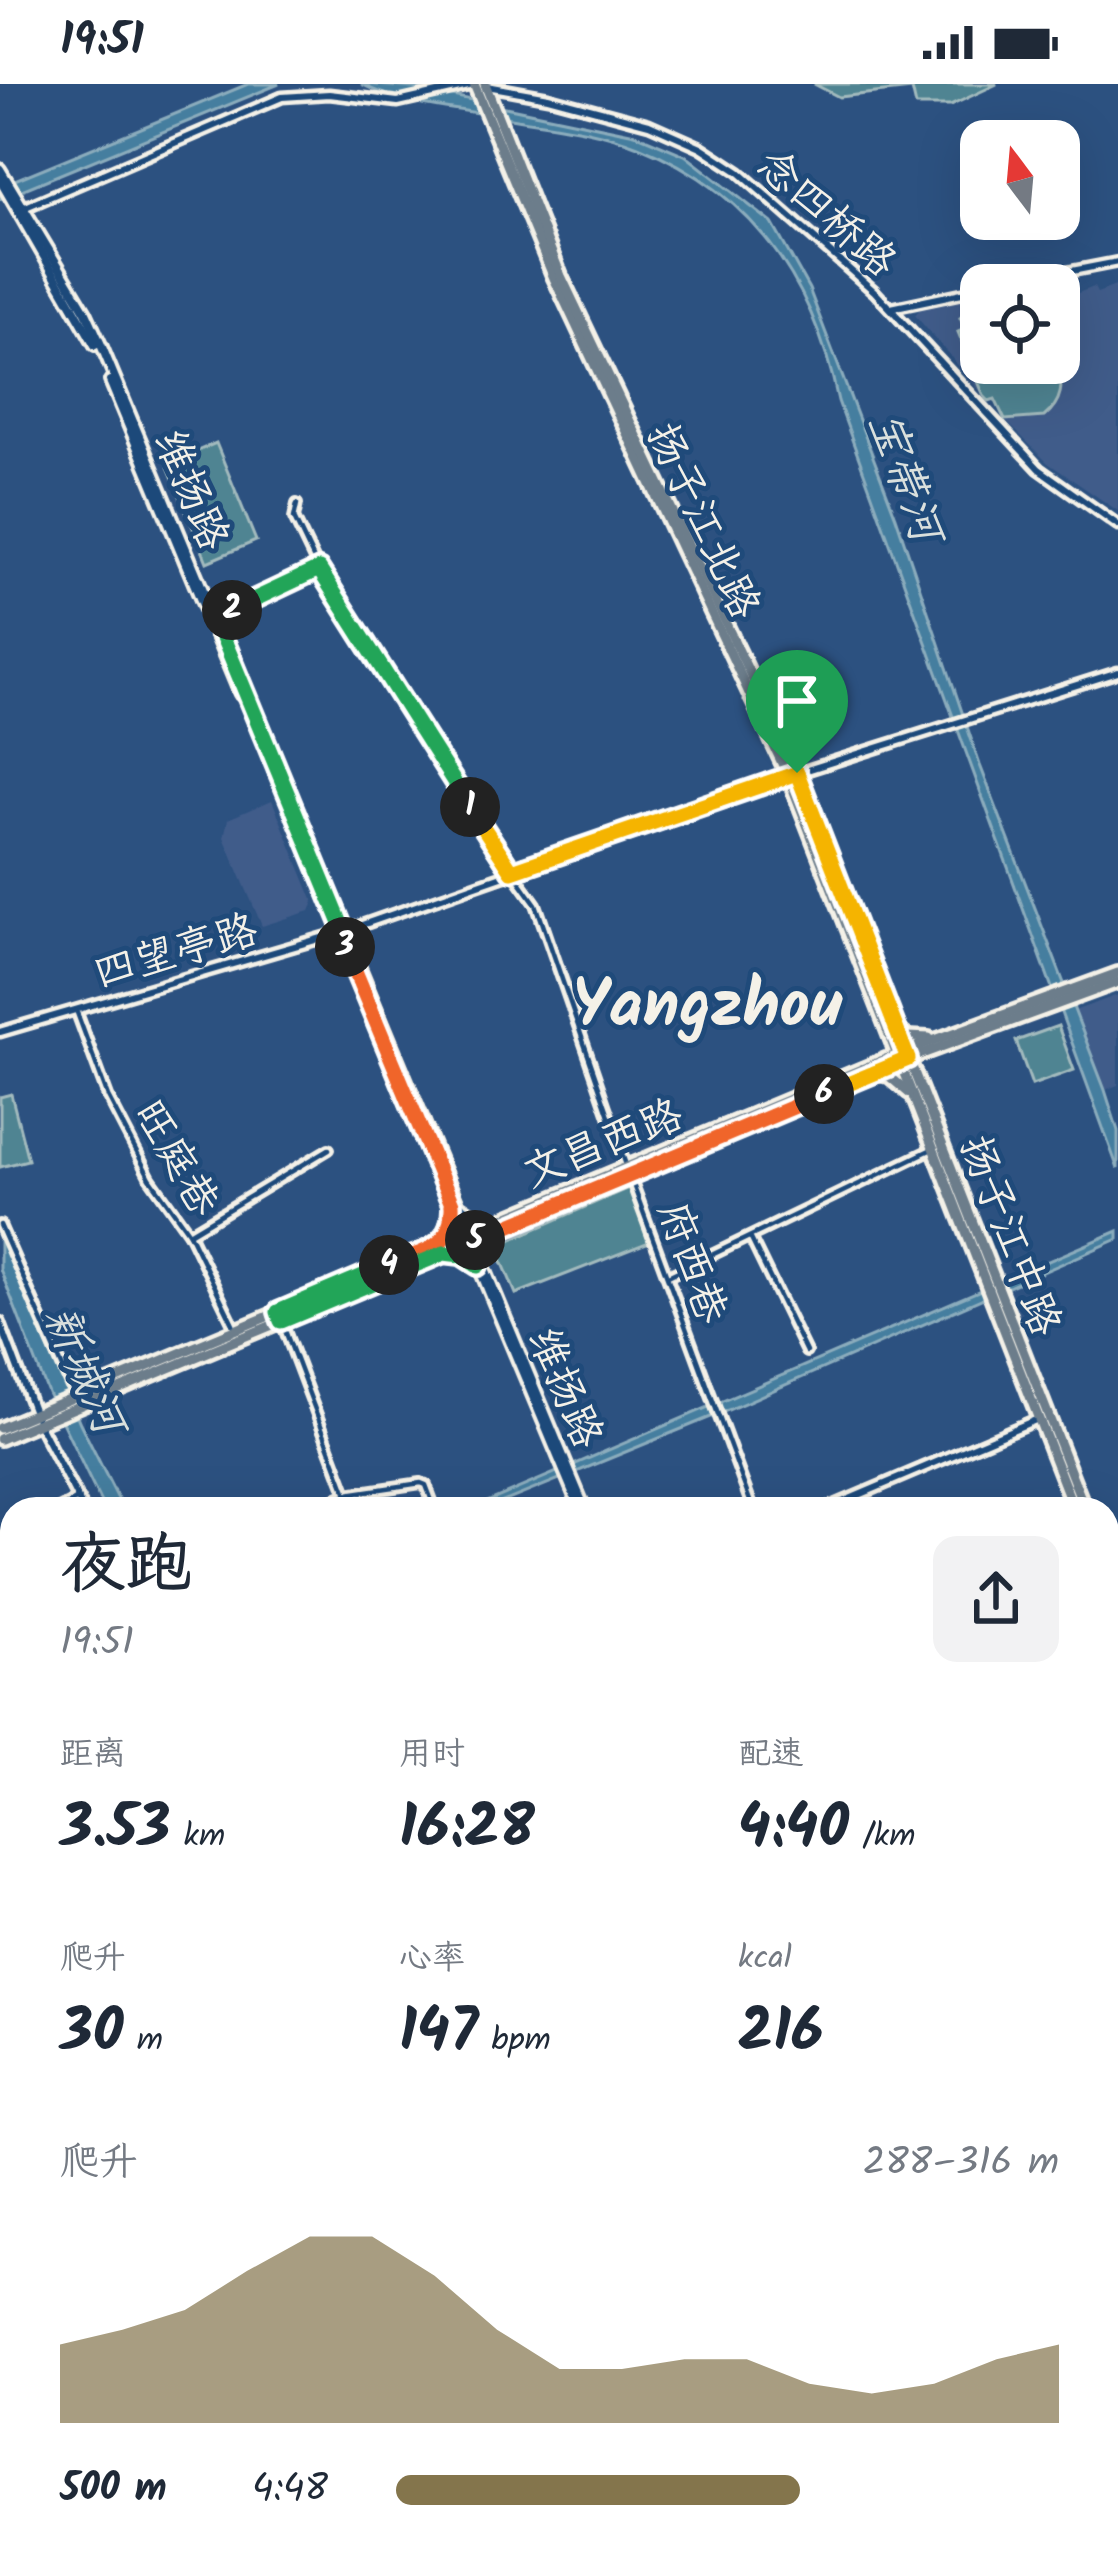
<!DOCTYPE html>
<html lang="zh">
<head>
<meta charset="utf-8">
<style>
  :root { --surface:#fff; --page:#f2f2f3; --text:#1f2937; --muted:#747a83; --accent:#84754c }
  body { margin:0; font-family:Kalam,"LXGW WenKai TC",sans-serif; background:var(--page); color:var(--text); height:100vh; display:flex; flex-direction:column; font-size:45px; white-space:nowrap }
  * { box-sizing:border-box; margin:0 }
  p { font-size:39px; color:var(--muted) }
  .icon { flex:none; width:66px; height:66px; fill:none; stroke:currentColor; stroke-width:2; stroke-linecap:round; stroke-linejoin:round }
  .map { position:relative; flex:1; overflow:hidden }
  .panel { position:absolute; left:0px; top:1413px; width:1119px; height:1065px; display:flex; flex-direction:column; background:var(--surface); border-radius:36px 36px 0 0; box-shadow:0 12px 48px #0002 }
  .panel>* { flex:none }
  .needle { width:78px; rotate:344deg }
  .buttons { position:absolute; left:960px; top:36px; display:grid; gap:24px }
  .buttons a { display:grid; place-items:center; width:120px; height:120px; border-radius:24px; background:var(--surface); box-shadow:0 12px 48px #0002; font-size:60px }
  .pin { position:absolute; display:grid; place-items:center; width:102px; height:102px; color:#fff; margin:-123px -51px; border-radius:50% 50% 50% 0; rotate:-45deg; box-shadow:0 0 12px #0007 }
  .pin .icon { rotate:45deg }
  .km { position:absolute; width:60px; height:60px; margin:-30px; border-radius:50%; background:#222; color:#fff; font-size:33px; line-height:60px; text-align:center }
  .round { display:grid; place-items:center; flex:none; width:126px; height:126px; border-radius:24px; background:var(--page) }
  .overview { display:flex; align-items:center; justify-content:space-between; height:204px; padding:0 60px }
  h1 { font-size:66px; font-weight:700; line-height:90px }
  .metrics { display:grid; grid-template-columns:repeat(3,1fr); gap:18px; height:204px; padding:12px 60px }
  .metrics div { display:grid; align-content:center }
  .metrics b { font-size:60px; font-weight:700 }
  .metrics small { font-size:33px; font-weight:400 }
  .metrics p { font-size:33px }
  .chart { height:336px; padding:24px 60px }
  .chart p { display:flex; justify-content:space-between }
  .chart svg { width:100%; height:216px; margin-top:12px; fill:var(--accent); opacity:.7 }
  ul { padding:0 60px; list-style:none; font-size:39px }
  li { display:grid; grid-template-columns:192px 144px 1fr; align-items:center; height:90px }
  li i { height:30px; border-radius:15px; background:var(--accent) }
  .status { display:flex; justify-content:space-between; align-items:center; height:84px; padding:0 60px; background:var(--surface); direction:ltr }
  .status svg { height:33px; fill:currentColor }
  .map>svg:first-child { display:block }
</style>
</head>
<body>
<div class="status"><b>19:51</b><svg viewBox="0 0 49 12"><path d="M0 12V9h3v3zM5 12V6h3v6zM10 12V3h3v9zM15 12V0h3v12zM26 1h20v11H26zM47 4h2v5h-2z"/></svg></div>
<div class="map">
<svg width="1118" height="2476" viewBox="0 0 1118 2476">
  <rect width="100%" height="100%" fill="#2c5180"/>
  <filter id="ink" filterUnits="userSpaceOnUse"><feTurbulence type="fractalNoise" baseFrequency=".00833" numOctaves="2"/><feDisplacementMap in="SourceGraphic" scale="24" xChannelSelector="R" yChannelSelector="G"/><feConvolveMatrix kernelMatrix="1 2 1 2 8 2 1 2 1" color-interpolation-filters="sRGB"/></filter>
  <g filter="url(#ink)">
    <!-- built -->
    <g fill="#405c8a">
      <polygon points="1118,201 1118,427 1048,379 1005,336 995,315 986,314 915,231 919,226 981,212 981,279 1059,279 1059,216 1094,203 1097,209"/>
      <polygon points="272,716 314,818 310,827 262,842 224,753 228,735"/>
      <polygon points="1118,911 1118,1001 1105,1006 1074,927"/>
      <polygon points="0,2260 12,2282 12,2406 0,2417"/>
    </g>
    <!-- green -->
    <g fill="#4f8492" stroke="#a2babd" stroke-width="3">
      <polygon points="814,0 997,0 950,22 916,22 912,5 839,13"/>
      <path d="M981,216V279H1056C1065,301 1062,318 1044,333L1005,336L995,315L989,317L984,312L958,248L965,245L960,234Z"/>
      <polygon points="216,359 256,457 207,478 167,380"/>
      <polygon points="1058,942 1074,986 1032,1001 1016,957"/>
      <polygon points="11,1010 28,1076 0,1083 0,1013"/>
      <polygon points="631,1103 652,1157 516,1210 499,1170 506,1158"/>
      <polygon points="12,2461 12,2466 103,2466 108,2476 0,2476"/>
    </g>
    <!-- water -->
    <g fill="#457e9f" stroke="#8bacbc" stroke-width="3">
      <polygon points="248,0 279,0 0,115 0,102"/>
      <path d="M361,0L414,4L635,50L685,71L772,139L809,205L896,433L980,681L1105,1006L1118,1047V1085L838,317C814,198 753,108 638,62C596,45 549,41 504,33C458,25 403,22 361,0Z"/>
      <polygon points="1118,1147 1118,1155 728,1326 486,1425 471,1425"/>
      <polygon points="0,1150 80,1339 123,1425 104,1425 48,1309 0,1185"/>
    </g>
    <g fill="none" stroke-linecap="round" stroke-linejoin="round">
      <defs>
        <g id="minor">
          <polyline points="319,486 498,767 536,820 627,1084"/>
          <polyline points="215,534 319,486 294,434 297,420"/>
          <polyline points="76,926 108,1013 150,1094 189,1149 236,1246"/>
          <polyline points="631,1095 753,1425"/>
          <polyline points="0,1141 75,1312"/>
          <polyline points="189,1149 329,1065"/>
          <polyline points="751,1155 806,1268"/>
          <polyline points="668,1192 932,1065"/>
          <polyline points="281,1236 347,1410"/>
          <polyline points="59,1425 78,1415"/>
          <polyline points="312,1425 347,1410 421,1399 426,1401 435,1425"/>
          <polyline points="0,1455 12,1449"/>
          <polyline points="1107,1772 1118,1799"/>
        </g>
        <g id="tertiary">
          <polyline points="487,2 548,13 649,40 701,63 739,88 874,207 1039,385 1118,441"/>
          <polyline points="21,125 282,13 329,10 398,18 473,1"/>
          <polyline points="1000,201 1118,178"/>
          <polyline points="891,224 981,205"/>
          <polyline points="0,948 339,849 788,692 1118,588"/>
          <polyline points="0,1238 38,1339 83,1425"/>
          <polyline points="826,1425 1038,1335"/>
          <polyline points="0,1785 12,1779"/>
          <polyline points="0,1790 12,1784"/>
          <polyline points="1107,2172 1118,2168"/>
          <polyline points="1107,2178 1118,2174"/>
          <polyline points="602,2466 606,2476"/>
          <polyline points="469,2476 482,2466"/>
          <polyline points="479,2476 491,2466"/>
        </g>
        <g id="secondary">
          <polyline points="0,85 86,228 102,263 585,1425"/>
          <polyline points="0,96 95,261"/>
          <polyline points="110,297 240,610"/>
          <polyline points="391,973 580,1425"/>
          <polyline points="461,1122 482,1136 496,1137"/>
          <polyline points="442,1158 450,1148 452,1128"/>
          <polyline points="446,1169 461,1171 476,1180"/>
          <polyline points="484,1181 495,1150"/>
          <polyline points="1107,1652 1118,1648"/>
          <polyline points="1107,1660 1118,1656"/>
          <polyline points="0,2210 12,2234"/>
          <polyline points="0,2226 12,2250"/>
          <polyline points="0,2440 12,2428"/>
          <polyline points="0,2450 12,2438"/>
          <polyline points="116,2466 120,2476"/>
          <polyline points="123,2466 128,2476"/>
          <polyline points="1033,2466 1038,2476"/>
          <polyline points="1040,2466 1045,2476"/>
        </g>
        <g id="primary">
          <polyline points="474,0 554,194 788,692 1074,1425"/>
          <polyline points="485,0 561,192 797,689 1085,1425"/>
          <polyline points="895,944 908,953 929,954"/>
          <polyline points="878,990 889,992 909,1009"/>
          <polyline points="0,1344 905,967 1118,889"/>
          <polyline points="0,1355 908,975 1118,898"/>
          <polyline points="1107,1482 1118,1510"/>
          <polyline points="1107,1506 1118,1534"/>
        </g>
      </defs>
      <!-- minor casing -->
      <use href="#minor" stroke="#f4f1e8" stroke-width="14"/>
      <!-- tertiary casing -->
      <use href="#tertiary" stroke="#f4f1e8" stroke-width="15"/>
      <!-- secondary casing -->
      <use href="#secondary" stroke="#f4f1e8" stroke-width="16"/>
      <!-- primary casing -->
      <use href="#primary" stroke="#f4f1e8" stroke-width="18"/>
      <!-- minor -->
      <use href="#minor" stroke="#1f4a7a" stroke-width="4.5"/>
      <!-- tertiary -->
      <use href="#tertiary" stroke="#1f4a7a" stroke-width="6"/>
      <!-- secondary -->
      <use href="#secondary" stroke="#1f4a7a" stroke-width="8"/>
      <!-- primary -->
      <use href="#primary" stroke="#6c7d8b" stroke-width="9"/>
    </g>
  </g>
  <g fill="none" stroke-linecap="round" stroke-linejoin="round" filter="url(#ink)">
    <defs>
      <polyline id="split-1" points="470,723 512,787 797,689"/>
      <polyline id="split-2" points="232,526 319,485 470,723"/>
      <polyline id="split-3" points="232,526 215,534 344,847 340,849 345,863"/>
      <path id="split-4" d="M345,863L452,1120C454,1165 424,1167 389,1181"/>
      <polyline id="split-5" points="389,1181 278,1228 281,1237 444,1169 461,1171 478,1182 468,1159 475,1156"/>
      <polyline id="split-6" points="475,1156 824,1010"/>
      <polyline id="split-7" points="797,689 908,975 824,1010"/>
    </defs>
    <!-- split-1 casing -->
    <use href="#split-1" stroke="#fff" stroke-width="24"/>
    <!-- split-2 casing -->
    <use href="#split-2" stroke="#fff" stroke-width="24"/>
    <!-- split-3 casing -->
    <use href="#split-3" stroke="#fff" stroke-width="24"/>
    <!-- split-4 casing -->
    <use href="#split-4" stroke="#fff" stroke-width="24"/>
    <!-- split-5 casing -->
    <use href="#split-5" stroke="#fff" stroke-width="24"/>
    <!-- split-6 casing -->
    <use href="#split-6" stroke="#fff" stroke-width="24"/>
    <!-- split-7 casing -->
    <use href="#split-7" stroke="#fff" stroke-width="24"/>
    <!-- split-1 -->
    <use href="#split-1" stroke="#f5b400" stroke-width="15"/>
    <!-- split-2 -->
    <use href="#split-2" stroke="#22a559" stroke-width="15"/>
    <!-- split-3 -->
    <use href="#split-3" stroke="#22a559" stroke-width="15"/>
    <!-- split-4 -->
    <use href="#split-4" stroke="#f0652b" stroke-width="15"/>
    <!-- split-5 -->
    <use href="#split-5" stroke="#22a559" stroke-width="15"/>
    <!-- split-6 -->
    <use href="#split-6" stroke="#f0652b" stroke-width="15"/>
    <!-- split-7 -->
    <use href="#split-7" stroke="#f5b400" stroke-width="15"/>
  </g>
  <g text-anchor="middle" stroke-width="10" stroke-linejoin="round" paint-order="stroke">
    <!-- street labels -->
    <g font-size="42" fill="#f4f1e8" stroke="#1f4a7a">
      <text transform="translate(828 128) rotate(41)" y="15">念四桥路</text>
      <text transform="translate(193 405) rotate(67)" y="15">维扬路</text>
      <text transform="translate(705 436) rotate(65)" y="15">扬子江北路</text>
      <text transform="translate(175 866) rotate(-16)" y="15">四望亭路</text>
      <text transform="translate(602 1058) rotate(-22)" y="15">文昌西路</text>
      <text transform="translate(178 1073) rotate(60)" y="15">旺庭巷</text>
      <text transform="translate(1012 1151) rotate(69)" y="15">扬子江中路</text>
      <text transform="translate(694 1178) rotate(70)" y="15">府西巷</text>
      <text transform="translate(567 1303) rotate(67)" y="15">维扬路</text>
    </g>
    <!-- water labels -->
    <g font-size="45" font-style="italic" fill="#dae0dd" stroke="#1f4a7a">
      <text transform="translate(907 392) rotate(70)" y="16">宝带河</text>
      <text transform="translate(86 1285) rotate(66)" y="16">新城河</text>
    </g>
    <!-- town labels -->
    <g font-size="66" font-weight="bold" fill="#f4f1e8" stroke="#1f4a7a">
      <text x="707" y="942">Yangzhou</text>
    </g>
  </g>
</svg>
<div class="buttons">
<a><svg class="needle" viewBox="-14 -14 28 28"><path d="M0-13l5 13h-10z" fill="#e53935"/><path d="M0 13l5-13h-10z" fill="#747a83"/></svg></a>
<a><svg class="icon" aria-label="locate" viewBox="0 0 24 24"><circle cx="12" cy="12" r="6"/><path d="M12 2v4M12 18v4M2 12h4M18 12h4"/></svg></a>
</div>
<div class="pin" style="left:797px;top:689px;background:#1e9e55"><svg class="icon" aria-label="arrive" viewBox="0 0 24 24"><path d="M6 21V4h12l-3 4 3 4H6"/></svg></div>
<b class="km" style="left:470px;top:723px">1</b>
<b class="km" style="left:232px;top:526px">2</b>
<b class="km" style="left:345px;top:863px">3</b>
<b class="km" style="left:389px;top:1181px">4</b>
<b class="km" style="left:475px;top:1156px">5</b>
<b class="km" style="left:824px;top:1010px">6</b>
<section class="panel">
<div class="overview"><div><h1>夜跑</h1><p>19:51</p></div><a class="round"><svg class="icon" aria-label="share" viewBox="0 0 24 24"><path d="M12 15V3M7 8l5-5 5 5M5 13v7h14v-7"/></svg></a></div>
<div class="metrics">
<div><p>距离</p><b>3.53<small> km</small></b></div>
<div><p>用时</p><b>16:28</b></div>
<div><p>配速</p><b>4:40<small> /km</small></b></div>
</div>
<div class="metrics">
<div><p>爬升</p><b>30<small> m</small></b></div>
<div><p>心率</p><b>147<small> bpm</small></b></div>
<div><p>kcal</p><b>216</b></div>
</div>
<div class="chart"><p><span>爬升</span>288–316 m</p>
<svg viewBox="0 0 160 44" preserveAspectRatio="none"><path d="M0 44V28L10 25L20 21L30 13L40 6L50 6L60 14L70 25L80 33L90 33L100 31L110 31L120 36L130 38L140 36L150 31L160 28V44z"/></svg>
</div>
<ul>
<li><b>500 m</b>4:48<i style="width:61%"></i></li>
</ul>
</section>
</div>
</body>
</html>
